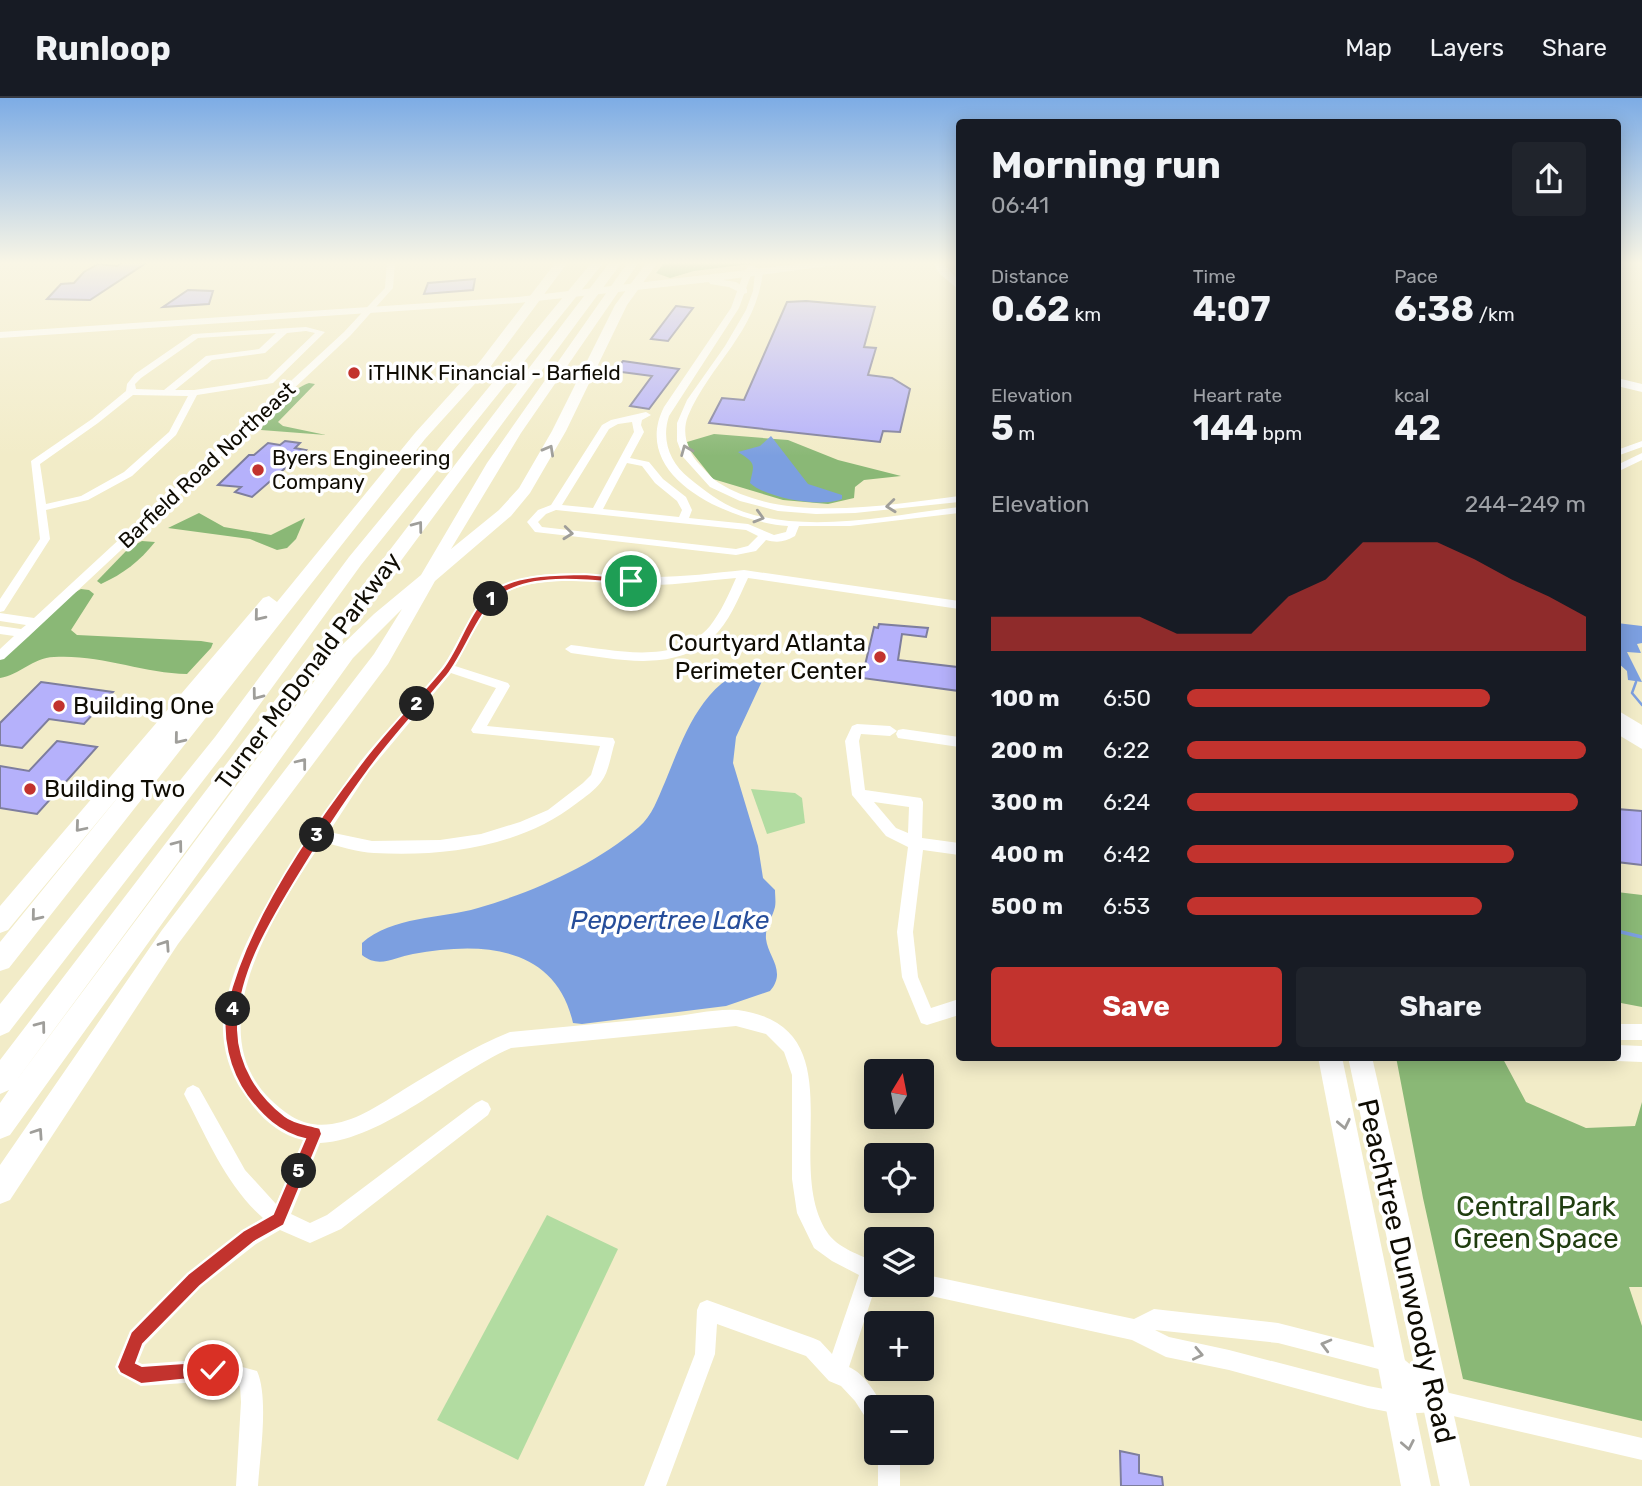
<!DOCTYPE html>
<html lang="en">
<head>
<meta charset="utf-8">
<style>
  :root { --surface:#171b24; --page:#20242c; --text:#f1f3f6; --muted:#9ea1a6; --line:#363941; --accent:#c2332e }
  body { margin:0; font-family:Rubik,sans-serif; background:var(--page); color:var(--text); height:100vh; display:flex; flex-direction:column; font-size:26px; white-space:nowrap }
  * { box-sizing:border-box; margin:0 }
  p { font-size:23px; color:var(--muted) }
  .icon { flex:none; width:38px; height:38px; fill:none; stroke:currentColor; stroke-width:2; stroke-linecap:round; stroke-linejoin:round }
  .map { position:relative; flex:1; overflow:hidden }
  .drawer { position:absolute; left:956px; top:21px; width:665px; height:942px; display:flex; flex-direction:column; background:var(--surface); border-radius:7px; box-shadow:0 4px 18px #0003 }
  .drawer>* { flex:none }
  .needle { width:46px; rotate:10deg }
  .tools { position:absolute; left:864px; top:961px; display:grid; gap:14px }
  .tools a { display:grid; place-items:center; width:70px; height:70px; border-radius:7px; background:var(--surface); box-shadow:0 4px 18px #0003; font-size:35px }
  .pin { position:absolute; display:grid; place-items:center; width:60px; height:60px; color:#fff; margin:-30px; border:4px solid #fff; border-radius:50%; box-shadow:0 2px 7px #0007 }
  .km { position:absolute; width:35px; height:35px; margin:-18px; border-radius:50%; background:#222; color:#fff; font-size:19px; line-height:35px; text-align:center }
  .round { display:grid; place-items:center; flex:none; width:74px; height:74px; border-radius:7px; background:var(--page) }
  .overview { display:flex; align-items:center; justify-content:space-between; height:119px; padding:0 35px }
  h1 { font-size:38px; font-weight:700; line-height:52px }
  .stats { display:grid; grid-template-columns:repeat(3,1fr); gap:10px; height:119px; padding:7px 35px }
  .stats div { display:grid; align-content:center }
  .stats b { font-size:35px; font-weight:700 }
  .stats small { font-size:19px; font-weight:400 }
  .stats p { font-size:19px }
  .chart { height:196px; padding:14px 35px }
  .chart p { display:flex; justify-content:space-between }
  .chart svg { width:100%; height:126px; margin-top:7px; fill:var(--accent); opacity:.7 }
  .cta { display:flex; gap:14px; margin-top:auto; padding:14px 35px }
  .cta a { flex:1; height:80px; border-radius:7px; background:var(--accent); color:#fff; font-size:28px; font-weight:700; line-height:80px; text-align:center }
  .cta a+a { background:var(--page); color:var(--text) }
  ul { padding:0 35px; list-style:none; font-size:23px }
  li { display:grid; grid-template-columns:112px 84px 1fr; align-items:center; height:52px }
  li i { height:18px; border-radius:9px; background:var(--accent) }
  header { display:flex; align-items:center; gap:42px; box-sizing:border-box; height:98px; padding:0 35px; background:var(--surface); border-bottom:2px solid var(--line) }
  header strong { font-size:33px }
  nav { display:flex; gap:38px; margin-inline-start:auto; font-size:24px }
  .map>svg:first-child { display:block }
</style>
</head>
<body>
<header>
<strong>Runloop</strong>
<nav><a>Map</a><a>Layers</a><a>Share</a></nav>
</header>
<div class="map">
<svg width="1642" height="1388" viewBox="0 0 1642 1388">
  <rect width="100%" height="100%" fill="#f2ecc8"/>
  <!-- green -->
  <g fill="#b2dca1">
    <polygon points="751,691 795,695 802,700 805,725 767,736"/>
    <polygon points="547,1117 618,1151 518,1362 437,1322"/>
  </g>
  <!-- forest -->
  <g fill="#8ab876">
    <polygon points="665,164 767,164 694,173 670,180 656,175"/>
    <path d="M309,285L315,286L278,324L283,328L326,337L261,332C267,315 292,291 309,285Z"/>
    <polygon points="714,336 788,342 838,362 901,378 864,382 855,389 854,400 828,406 783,402 713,381 690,352 687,344"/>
    <polygon points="199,415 224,429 271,437 305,420 296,441 287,450 277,452 250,441 168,430"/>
    <path d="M142,443L155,444C140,463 123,476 101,486L97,483L129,450Z"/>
    <path d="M81,491L89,492L94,496L71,532L77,537L201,543L213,545L211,550L187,576C143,575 99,556 54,559C32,560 20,577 0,580V561L72,496Z"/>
    <polygon points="1617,794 1642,797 1642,909 1621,905 1617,901"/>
    <polygon points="1396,959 1502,959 1526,1004 1586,1030 1635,1028 1642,1004 1642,1189 1629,1189 1642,1228 1642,1323 1463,1281 1423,1100"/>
  </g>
  <!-- water -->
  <g fill="#7c9fe0">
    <path d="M771,338L808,386L842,397V401C822,410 766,400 750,385C754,366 757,366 738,354L760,348Z"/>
    <polygon points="1617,525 1642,528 1642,545 1637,546 1641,555 1627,554 1642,584 1628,582 1627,573 1617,564"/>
    <path d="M761,565L767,567L768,570L736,639L733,665L758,748L763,780L775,792C775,797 776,804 775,809C772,821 765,828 766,841C768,859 787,873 770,893L726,908L582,926L573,925C555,846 480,844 413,856C395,859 379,871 362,857V845C392,818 441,821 478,810C533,794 595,767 639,729C652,718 658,700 665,684C686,633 703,581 761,565Z"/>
  </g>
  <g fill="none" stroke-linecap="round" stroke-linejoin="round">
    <!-- stream-far1 -->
    <polyline stroke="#7c9fe0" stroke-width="2.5" points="1636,584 1632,595 1642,607"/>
    <!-- stream -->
    <polyline stroke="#7c9fe0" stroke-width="3.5" points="1617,833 1642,839"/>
  </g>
  <!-- building -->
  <g fill="#b5b1fb" stroke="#7e7e9d" stroke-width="2">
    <polygon points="123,164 146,165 90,202 47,201 61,186 74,185 84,174 98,166 117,168"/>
    <polygon points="475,181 473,192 424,196 428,185"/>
    <polygon points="188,192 213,193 209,206 163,209"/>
    <polygon points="806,203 875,209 864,249 876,250 868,277 892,280 910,291 900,334 883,333 880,344 709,325 722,300 744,302 787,204"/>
    <polygon points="676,208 693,210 668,243 651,241"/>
    <polygon points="623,263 679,271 649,311 630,308 652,278 614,273"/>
    <polygon points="285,343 300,345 295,350 306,352 252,399 235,394 241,389 218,387 249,357 254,357 268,345 280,347"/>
    <polygon points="879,526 928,530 926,539 902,536 898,562 957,569 959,593 862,580 874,529 878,530"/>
    <polygon points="41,584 113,594 84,626 49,621 22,650 0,647 0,625"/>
    <polygon points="57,643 97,649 37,716 0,710 0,668 29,673"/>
    <polygon points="1617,711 1642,713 1642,767 1617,764"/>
    <polygon points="1120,1353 1139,1357 1139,1375 1162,1379 1163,1388 1121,1388"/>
  </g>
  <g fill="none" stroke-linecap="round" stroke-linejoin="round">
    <!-- minor -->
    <g fill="#fff" fill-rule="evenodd">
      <polygon points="387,164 395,164 393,190 350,238 28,539 4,561 0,562 0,551 14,538 0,536 0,528 21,531 26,527 0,523 0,515 34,520 344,234 385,190"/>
      <path d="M748,168H754L763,174C756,235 710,266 688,318C681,335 688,355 700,367C706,373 712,381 719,385C785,426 886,407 959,398V404L855,415L816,416L778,413L740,403L710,389L683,359L677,343V325L687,302L725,248L746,212L753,193L755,175L752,174L739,210L669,318C661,342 670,365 689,380C706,394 723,407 744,414C812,436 891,417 959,409V415L850,428H799L795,438C785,444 777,445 766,442L756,453L736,457L535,434L527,424L538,412L551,407L602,327L611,322L646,314L651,317L642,322L641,327L644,334L630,360L649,364L663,381L686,399L692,412L689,420L748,426L774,437L786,434L788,428C733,424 628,380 664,309L731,210L743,177ZM632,324L634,334L593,410L562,407L609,331L618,326ZM627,365L642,368L655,385L677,403L682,412L679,419L603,411ZM556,412L746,432L758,438L748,448L736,451L542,429L538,424L546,416Z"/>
      <path d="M306,229L325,234L273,285L197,297L176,337L132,378L88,402L46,412L50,441L4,513L0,514V501L40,441L31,363L92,321L126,293L127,286L135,276L193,236ZM306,233L315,235L267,281L194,292H175L212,262L265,255L287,235ZM276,235L259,251L206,258L164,292L136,291L135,286L141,280L198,240ZM133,297L188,298L169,334L124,374L81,398L46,406L40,366L98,325Z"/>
      <polygon points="1642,343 1642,349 1617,358 1617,352"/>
      <polygon points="1642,355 1642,362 1617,374 1617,367"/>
      <path d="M744,472L959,503V511L748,480C738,501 729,525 712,540C673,575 617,561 571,555L565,551L571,547C616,552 676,568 710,528C721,514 729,496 736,480C708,482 679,487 651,487C611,486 536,474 502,497C484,509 467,548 455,568L508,585L510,588L487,628L613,640L615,644C611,656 609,674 601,684C594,693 585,699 577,705C521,749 443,759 374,755C357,754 339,748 322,744C278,810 196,930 271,1002C289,1019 306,1030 332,1026C358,1022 381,1006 403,992C438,971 472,949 510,934C563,929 616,924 669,919C689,917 718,910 738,912C859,929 781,1064 827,1134C836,1149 861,1158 877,1164V1184L849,1269C865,1276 875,1295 884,1309H877V1328L869,1325L855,1303L841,1288L829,1283L806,1258L717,1226L715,1256L666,1388H644L695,1256L697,1212L700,1205L707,1202L813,1240L820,1243L832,1256L859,1177L832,1163L814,1150L797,1115L792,1081V977L784,954L766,936L736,928L511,950C451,976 385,1041 320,1045L291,1116L310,1125L327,1117L476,1005L482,1002L488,1005L491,1011L488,1017L341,1131L310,1145L280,1132L256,1146L201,1189L145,1247L138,1264L142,1266L213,1261L257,1273C269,1300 260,1357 258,1388H236L241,1304L240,1288L213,1283L141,1288L119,1276L115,1269L130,1233L187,1175L242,1132L263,1120C227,1088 209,1044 187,1002L184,996L187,990L193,987L199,990L245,1072L276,1106L303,1042C276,1036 258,1017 243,994C226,970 219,936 225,908C239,841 282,780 318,726C332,705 345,684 360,664C386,631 418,602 443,568C459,546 473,503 497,490C544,465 604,480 654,479C684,479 714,475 744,472ZM451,575L496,590L471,632L473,635L600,648L591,677L583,685L548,712L520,724L481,736L440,742L372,743L329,734L369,673Z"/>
      <polygon points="1617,612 1642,627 1642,651 1617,636"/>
      <path d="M857,626L890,628L897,633L890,638L861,636L859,643L865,692L921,700L923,704L922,740L959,745V757L923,752L913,834L918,879L931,910L959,901V917L927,927L921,925L902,879L897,834L908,749L886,738L852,697L845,643L852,628ZM874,704L909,709L908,735L896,730Z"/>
      <polygon points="903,631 959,639 959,649 898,640 896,636 898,632"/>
      <rect x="1617" y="926" width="25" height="16"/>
      <polygon points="1617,947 1642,948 1642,964 1617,963 1611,961 1610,959 1617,959"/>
      <path d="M922,1176L1134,1221L1154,1211L1278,1225L1392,1254L1399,1257L1441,1293L1642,1340V1362L1436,1314L1400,1316L1368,1310L1229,1272L1166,1259L1132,1242L922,1196L915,1193L912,1186H922ZM1155,1232L1278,1245L1386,1273L1410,1294H1400L1368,1288L1229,1252L1169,1239Z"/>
      <rect x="878" y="1354" width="22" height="34"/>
    </g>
    <!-- major -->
    <g fill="#fff" fill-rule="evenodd">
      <polygon points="814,164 841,164 836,167 723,182 736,184 747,191 747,195 743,196 729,189 710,186 709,184 518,205 0,240 0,234 518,199"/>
      <polygon points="932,164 942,164 959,183 959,192 940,176"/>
      <polygon points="1617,280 1642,286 1642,294 1617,288"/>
      <polygon points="1318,959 1342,959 1431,1388 1401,1388"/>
      <polygon points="1348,959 1372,959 1470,1388 1440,1388"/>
    </g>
    <!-- highway -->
    <g fill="#fff" fill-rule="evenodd">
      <polygon points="556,164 568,164 491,268 425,341 9,870 0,873 0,844 128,687 8,832 0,835 0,808 263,500 269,498 277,504 415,335 481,262"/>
      <polygon points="592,164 604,164 361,467 229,649 9,934 0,938 0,906 215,639 349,459"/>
      <polygon points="610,164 622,164 13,987 339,550 374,516 421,477 487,365 628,164 639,164 521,335 451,451 499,412 519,390 552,333 615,207 647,164 658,164 627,207 566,333 530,395 511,418 435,483 388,566 178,846 10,1102 0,1106 0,1067 162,832 374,556 402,511 353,560 10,1037 0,1041 0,1005 9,992 0,996 0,962"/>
    </g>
  </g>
  <!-- one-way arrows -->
  <defs><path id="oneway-chevron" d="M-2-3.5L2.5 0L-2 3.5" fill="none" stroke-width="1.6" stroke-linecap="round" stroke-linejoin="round" transform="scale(1.75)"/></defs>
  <g stroke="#9f9e9a">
    <use href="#oneway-chevron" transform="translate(549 352) rotate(-61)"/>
    <use href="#oneway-chevron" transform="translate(686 352) rotate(-112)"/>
    <use href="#oneway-chevron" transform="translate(891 408) rotate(174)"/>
    <use href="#oneway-chevron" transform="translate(759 419) rotate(16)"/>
    <use href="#oneway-chevron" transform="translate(418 428) rotate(-53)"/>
    <use href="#oneway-chevron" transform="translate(568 435) rotate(6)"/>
    <use href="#oneway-chevron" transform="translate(259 518) rotate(129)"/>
    <use href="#oneway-chevron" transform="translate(257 597) rotate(127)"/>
    <use href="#oneway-chevron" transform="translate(179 641) rotate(129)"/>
    <use href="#oneway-chevron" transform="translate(302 665) rotate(-52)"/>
    <use href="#oneway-chevron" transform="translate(80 729) rotate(130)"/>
    <use href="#oneway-chevron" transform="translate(178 747) rotate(-53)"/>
    <use href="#oneway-chevron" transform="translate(36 818) rotate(129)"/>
    <use href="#oneway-chevron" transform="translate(165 847) rotate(-56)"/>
    <use href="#oneway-chevron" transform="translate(41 928) rotate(-53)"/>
    <use href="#oneway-chevron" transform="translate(1344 1026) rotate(78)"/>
    <use href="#oneway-chevron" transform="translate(38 1035) rotate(-56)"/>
    <use href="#oneway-chevron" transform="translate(1326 1247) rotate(-165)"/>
    <use href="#oneway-chevron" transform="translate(1198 1256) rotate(12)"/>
    <use href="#oneway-chevron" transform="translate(1408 1347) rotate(79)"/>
  </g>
  <!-- sky -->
  <linearGradient id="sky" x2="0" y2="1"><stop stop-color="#7dace5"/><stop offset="0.46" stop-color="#f9f6e6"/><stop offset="1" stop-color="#f9f6e6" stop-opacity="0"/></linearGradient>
  <rect width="1642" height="358" fill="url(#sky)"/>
  <!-- route -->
  <path fill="#c2332e" stroke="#fff" stroke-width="2" d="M584,476L631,480L636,483L631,486C594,483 533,474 501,497C477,513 465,557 445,580C419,611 391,641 367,674C341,709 317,747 294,785C268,828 237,880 238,932C239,967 258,997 285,1018C295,1026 308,1026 320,1030L322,1036L284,1127L254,1144L200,1188L143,1246L136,1265L142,1268L213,1263L219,1265L221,1272L219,1278L141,1286L120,1275L117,1269L131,1234L188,1176L243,1133L273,1116L305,1041C279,1035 262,1018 247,998C229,973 220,937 227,907C246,826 309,733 360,667C385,633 416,603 443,570C461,547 470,507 496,491C520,476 556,477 584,476Z"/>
  <!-- markers -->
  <g fill="#c2332e" stroke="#fff" stroke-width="2.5">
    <circle cx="354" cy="275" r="7"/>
    <circle cx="258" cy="372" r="7"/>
    <circle cx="880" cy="559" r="7"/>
    <circle cx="59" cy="608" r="7"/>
    <circle cx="30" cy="691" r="7"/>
  </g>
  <g text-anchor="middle" stroke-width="7" stroke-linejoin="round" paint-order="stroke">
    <!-- far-poi labels -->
    <g font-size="21" fill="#0f0c03" stroke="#fff" text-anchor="start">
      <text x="368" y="282">iTHINK Financial - Barfield</text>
      <text x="272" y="367">Byers Engineering<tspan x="272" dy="24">Company</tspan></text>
    </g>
    <!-- far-street labels -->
    <g font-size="21" fill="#0f0c03" stroke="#fff">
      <text transform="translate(207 367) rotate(-43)" y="7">Barfield Road Northeast</text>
    </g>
    <!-- poi labels -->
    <g font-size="24" fill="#0f0c03" stroke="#fff" text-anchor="start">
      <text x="866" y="553" text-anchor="end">Courtyard Atlanta<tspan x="866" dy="28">Perimeter Center</tspan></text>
      <text x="73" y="616">Building One</text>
      <text x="44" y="699">Building Two</text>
    </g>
    <!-- street labels -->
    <g font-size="24" fill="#0f0c03" stroke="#fff">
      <text transform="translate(308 573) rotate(-53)" y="8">Turner McDonald Parkway</text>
    </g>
    <!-- water labels -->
    <g font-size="26" font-style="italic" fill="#264d9a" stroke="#fff">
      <text x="670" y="831">Peppertree Lake</text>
    </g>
    <!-- near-park labels -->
    <g font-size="28" fill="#203e10" stroke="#fff">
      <text x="1536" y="1118">Central Park<tspan x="1536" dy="32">Green Space</tspan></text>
    </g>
    <!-- near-street labels -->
    <g font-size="28" fill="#0f0c03" stroke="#fff">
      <text transform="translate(1407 1173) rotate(77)" y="10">Peachtree Dunwoody Road</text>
    </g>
  </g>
</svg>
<div class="tools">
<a><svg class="needle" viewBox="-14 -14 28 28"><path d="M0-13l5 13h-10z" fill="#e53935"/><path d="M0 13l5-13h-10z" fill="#9ea1a6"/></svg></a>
<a><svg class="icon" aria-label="locate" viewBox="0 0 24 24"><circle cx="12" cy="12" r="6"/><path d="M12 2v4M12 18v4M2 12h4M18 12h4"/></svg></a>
<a><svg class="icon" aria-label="layers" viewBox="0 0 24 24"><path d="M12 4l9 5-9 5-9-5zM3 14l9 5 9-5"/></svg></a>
<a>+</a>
<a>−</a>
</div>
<div class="pin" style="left:631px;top:483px;background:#1e9e55"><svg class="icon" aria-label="arrive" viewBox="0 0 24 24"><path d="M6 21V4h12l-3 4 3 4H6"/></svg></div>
<div class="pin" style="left:213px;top:1272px;background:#d93025"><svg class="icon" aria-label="check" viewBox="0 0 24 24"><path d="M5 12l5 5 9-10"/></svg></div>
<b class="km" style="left:491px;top:501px">1</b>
<b class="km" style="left:417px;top:606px">2</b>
<b class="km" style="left:317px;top:737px">3</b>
<b class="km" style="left:233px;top:911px">4</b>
<b class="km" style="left:299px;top:1073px">5</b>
<section class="drawer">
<div class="overview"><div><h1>Morning run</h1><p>06:41</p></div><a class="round"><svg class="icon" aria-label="share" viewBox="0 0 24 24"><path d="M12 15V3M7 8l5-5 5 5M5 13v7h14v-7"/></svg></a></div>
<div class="stats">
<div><p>Distance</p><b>0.62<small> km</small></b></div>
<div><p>Time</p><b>4:07</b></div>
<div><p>Pace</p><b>6:38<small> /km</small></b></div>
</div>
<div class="stats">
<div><p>Elevation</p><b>5<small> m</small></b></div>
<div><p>Heart rate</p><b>144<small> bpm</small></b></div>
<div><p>kcal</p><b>42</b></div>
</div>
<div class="chart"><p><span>Elevation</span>244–249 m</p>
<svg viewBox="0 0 160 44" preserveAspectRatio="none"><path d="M0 44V32L10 32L20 32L30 32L40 32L50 38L60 38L70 38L80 25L90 19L100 6L110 6L120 6L130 12L140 19L150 25L160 32V44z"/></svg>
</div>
<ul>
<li><b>100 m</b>6:50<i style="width:76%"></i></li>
<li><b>200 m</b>6:22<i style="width:100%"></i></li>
<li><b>300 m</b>6:24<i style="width:98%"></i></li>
<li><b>400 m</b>6:42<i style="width:82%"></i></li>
<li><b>500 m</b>6:53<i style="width:74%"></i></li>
</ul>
<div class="cta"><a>Save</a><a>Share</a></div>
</section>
</div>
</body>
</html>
